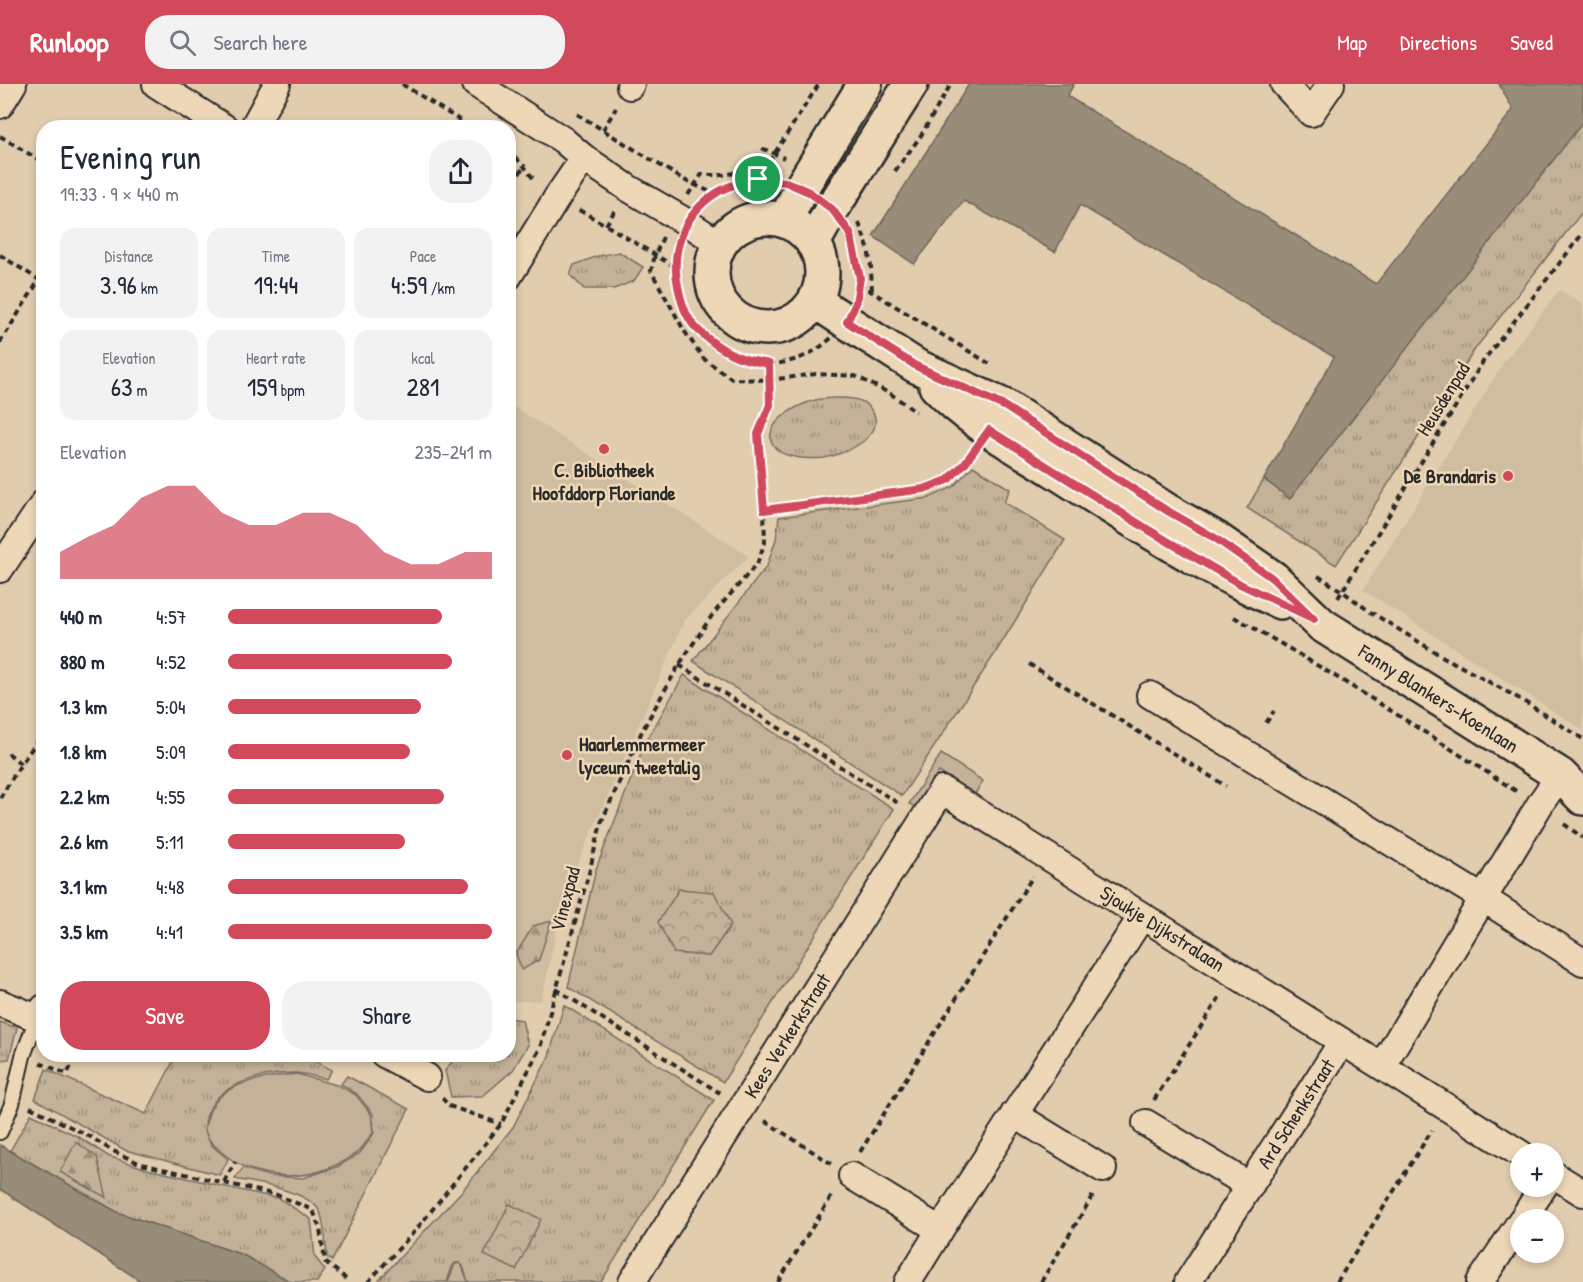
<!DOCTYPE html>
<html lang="en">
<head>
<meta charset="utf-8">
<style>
  :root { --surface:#fff; --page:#f2f2f3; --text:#1f2937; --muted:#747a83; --accent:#d1495b }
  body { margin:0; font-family:"Patrick Hand",sans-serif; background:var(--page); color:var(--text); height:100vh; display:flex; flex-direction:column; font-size:22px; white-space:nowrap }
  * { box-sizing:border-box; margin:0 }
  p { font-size:20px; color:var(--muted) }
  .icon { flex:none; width:33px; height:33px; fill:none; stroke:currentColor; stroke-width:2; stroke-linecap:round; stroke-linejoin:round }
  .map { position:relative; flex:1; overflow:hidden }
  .side { position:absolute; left:36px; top:36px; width:480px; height:942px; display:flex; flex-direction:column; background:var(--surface); border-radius:24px; box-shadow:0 3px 9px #0003 }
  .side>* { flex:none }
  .controls { position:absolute; left:1510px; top:1059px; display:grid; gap:12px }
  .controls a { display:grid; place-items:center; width:54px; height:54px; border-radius:50%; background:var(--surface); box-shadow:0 3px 9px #0003; font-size:30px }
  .pin { position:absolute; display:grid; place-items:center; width:51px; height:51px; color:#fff; margin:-26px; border:3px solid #fff; border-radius:50%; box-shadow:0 2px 6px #0007 }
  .round { display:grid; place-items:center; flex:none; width:63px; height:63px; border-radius:24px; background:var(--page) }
  .summary { display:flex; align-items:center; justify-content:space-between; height:102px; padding:0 24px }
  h1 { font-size:33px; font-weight:600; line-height:45px }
  .metrics { display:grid; grid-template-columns:repeat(3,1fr); gap:9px; height:102px; padding:6px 24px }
  .metrics div { display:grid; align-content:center; border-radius:15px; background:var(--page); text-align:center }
  .metrics b { font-size:26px; font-weight:600 }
  .metrics small { font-size:16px; font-weight:400 }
  .metrics p { font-size:16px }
  .chart { height:168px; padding:12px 24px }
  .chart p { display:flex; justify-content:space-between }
  .chart svg { width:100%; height:108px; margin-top:6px; fill:var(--accent); opacity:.7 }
  .primary-button { display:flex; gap:12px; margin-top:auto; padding:12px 24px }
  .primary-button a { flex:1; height:69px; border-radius:24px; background:var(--accent); color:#fff; font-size:24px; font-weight:600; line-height:69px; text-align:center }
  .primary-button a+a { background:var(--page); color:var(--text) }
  ul { padding:0 24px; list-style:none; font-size:20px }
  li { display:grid; grid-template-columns:96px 72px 1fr; align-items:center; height:45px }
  li i { height:15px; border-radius:8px; background:var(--accent) }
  header { display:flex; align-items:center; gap:36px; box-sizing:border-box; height:84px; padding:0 30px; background:var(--accent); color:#fff }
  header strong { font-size:28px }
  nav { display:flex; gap:33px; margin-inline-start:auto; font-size:21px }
  .search { width:420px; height:54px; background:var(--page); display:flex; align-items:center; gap:15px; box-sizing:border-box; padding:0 21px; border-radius:24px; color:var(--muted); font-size:22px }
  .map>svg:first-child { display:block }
</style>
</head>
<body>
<header>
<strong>Runloop</strong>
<div class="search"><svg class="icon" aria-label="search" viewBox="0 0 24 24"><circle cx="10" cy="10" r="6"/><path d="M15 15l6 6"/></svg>Search here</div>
<nav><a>Map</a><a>Directions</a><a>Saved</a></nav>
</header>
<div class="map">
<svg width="1583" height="1198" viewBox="0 0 1583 1198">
  <defs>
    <pattern id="grass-tufts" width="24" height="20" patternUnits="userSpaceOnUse" patternTransform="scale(1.5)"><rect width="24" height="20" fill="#c3b298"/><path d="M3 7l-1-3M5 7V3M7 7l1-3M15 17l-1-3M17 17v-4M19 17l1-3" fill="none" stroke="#9f917c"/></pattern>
    <pattern id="forest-firs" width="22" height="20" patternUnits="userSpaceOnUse" patternTransform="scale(1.5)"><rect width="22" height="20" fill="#c3b298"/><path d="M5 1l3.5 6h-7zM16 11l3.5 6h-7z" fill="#9f917c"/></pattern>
    <pattern id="park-crowns" width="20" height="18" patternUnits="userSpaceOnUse" patternTransform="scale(1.5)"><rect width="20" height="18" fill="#c3b298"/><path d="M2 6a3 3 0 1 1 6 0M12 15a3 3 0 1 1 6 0" fill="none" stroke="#9f917c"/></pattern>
  </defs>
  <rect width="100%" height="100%" fill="#e1cdae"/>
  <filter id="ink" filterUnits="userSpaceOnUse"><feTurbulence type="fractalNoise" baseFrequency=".0167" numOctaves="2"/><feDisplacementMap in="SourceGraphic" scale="12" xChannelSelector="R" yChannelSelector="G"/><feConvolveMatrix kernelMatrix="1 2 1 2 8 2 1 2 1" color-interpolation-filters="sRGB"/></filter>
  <g filter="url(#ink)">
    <!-- built -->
    <g fill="#cfbda1">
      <polygon points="1559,206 1583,219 1583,646 1363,506 1504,278"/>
      <polygon points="508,319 749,472 685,536 566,806 541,917 509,917"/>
      <polygon points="411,971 448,971 436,983"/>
    </g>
    <!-- grass -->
    <g fill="url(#grass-tufts)" stroke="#776e62" stroke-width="1.5" fill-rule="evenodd">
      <polygon points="1583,17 1583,127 1475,265 1336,481 1247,424 1264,395 1290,415"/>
      <polygon points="619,168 643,183 634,197 614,205 584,205 570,191 574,181 598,172"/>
      <path d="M821,315C831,314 843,313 853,315C861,316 868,320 872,327C888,352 843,371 824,374C813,375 802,375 791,372C782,370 774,366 771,356C767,335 804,317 821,315Z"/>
      <polygon points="973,382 1010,405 1004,418 1065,456 994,571 902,712 693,577 767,482 776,455 779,433 929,414 953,403"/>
      <path d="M684,591L894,725L723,998L568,903L596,785L645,659ZM731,841L709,872L674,869Z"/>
      <polygon points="564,921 714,1016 601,1198 468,1198 463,1182 459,1179 455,1179 452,1183 447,1198 377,1198 462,1107 513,1043 549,972"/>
      <polygon points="509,934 522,936 528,961 513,986 483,1012 451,1013 445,987 457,971 508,970"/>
      <polygon points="0,938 17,944 9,975 0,976"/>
      <path d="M177,970L303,971L332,986L326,995C316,993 305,989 294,989C263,990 215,998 206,1034C204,1044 205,1051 211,1060C215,1065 223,1070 228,1075L220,1091L125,1066L35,1015L46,985L146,1030Z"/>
      <path d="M347,992L409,1025L332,1177L327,1173C326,1163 324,1134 319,1126C307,1107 257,1099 235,1095L243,1084L269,1092L303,1094L337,1083L360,1069L374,1049L373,1030L357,1010L341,1000Z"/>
      <polygon points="31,1030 77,1052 108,1072 147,1085 280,1115 311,1135 315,1173 325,1186 317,1198 291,1198 243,1171 117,1128 10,1067"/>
    </g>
    <!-- forest -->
    <g fill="url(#forest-firs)" stroke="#776e62" stroke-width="1.5">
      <polygon points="551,837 539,876 522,886 516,870 533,842"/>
      <polygon points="76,1058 97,1073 107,1114 60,1088"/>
    </g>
    <!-- park -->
    <g fill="url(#park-crowns)" stroke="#776e62" stroke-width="1.5">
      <polygon points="679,805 714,808 731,841 709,872 674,869 658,838"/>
      <polygon points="509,1120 541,1135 516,1186 484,1171"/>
    </g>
    <!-- garden -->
    <g fill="#c3b298" stroke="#776e62" stroke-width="1.5">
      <polygon points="941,670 983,697 975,710 939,688 916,723 909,720"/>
      <path d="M297,990L340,1002L356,1011L371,1030L373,1049C368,1055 364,1062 359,1067C356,1070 351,1072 347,1075C311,1098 258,1098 224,1070C216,1063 206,1055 205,1045C205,1042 206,1039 207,1036C215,997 265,993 297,990Z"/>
      <polygon points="459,1179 462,1182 468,1198 448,1198 455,1180"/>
    </g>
    <!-- water -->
    <g fill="#998d79" stroke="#6d665a" stroke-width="1.5">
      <polygon points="969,0 1074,0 1067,12 1376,200 1513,26 1499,0 1583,0 1583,38 1290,415 1264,395 1334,273 1080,121 1055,168 964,117 914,180 873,152"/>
      <polygon points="0,1061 117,1128 243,1171 291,1198 142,1198 0,1105"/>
    </g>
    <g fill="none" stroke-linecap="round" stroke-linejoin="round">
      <defs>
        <polyline id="lane" points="0,1048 12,1020 23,972 37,934"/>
        <g id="street">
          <polyline points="156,0 225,44"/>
          <polyline points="476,0 563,56 584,74 628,104 688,139 720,160"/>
          <polyline points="1284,0 1311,29 1331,0"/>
          <polyline points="630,2 631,0"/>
          <polyline points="0,21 13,0"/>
          <polyline points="253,44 277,0"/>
          <polyline points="508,193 558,112 584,74"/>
          <polyline points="0,485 44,419"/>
          <polyline points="1150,611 1484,815 1583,878"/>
          <polyline points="0,919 37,934 44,924"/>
          <polyline points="384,970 427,993"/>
          <polyline points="1382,982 1542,717 1560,691"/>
          <polyline points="1014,1030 1103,1085"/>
          <polyline points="1146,1039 1250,1102"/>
          <polyline points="1554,1091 1583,1109"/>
          <polyline points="852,1092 940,1146"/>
          <polyline points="1522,1136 1544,1102"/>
          <path id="s1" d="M632,1198L942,706L1521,1070"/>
          <polyline points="908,1198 940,1146 1142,832"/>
          <path id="s2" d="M1188,1198L1342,958"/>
          <polyline points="1480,1198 1521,1137"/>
        </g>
        <g id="secondary">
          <circle cx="767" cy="189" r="55"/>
          <polyline points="785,137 801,104 865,0"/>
          <polyline points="813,159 832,125 911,0"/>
          <path id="s3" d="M815,217L847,238L916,282L1004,322L1166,426L1215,454L1273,494L1322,541L1560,691L1583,714"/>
          <path d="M936,302C970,338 1014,361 1055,387C1128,434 1201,482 1280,518"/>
        </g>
      </defs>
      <!-- lane casing -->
      <use href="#lane" stroke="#2b2b2b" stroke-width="18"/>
      <!-- street casing -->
      <use href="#street" stroke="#2b2b2b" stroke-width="30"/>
      <!-- secondary casing -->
      <use href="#secondary" stroke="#2b2b2b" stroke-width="38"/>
      <!-- path -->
      <g stroke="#2b2b2b" stroke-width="4" stroke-dasharray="6 4.5" stroke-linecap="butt">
        <polyline points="402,0 472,44"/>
        <polyline points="577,30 684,96 715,110"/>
        <polyline points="603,46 616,24"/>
        <polyline points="0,52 44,79"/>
        <polyline points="508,66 524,82 535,97"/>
        <polyline points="895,87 920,53 951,0"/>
        <polyline points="758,95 819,0"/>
        <circle cx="767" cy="188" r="92"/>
        <polyline points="508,108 524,82"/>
        <path d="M688,111L702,90C731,94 747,88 764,65L784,74"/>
        <polyline points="579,126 606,141 675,183"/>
        <polyline points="859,139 868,164 871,183 872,208"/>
        <polyline points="606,141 615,126"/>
        <polyline points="663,153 655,171 651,187 685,248 704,275 732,295 770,296 816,290 855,292 891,310 916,328"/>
        <polyline points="0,171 44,199"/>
        <polyline points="859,200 990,280"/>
        <polyline points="0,259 39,196"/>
        <polyline points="764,426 758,350 770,321 769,280"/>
        <polyline points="1318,492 1342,507 1369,527 1440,571 1520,615 1583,655"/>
        <polyline points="1338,514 1484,276 1583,149"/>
        <path d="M1234,533C1331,587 1423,647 1516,707"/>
        <polyline points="1029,580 1226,702"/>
        <polyline points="679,581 901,721"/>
        <polyline points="1266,639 1274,627"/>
        <polyline points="8,669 21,680 44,647"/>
        <polyline points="0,714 21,680"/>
        <polyline points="1564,740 1583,754"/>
        <polyline points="556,905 720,1009"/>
        <polyline points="40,979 67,990 77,970"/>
        <polyline points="442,1014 449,1022 501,1040"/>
        <polyline points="1154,1016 1221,911"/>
        <polyline points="30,1023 89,1052 111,1066 141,1080 277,1111 313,1126 320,1145 325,1178 343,1192 348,1198"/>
        <polyline points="765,1037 832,1080"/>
        <polyline points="860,1068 1033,792"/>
        <polyline points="224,1098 235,1078"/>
        <polyline points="368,1198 415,1147 501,1040 540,964 590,785 601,739 643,645 679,581 713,530 757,480 765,458 764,426 924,405 948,396 965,379 972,370"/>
        <polyline points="778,1198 833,1110"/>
        <polyline points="1041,1198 1095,1108"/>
        <polyline points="1337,1198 1432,1046"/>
      </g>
      <!-- lane -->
      <use href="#lane" stroke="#edd7b6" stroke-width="14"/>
      <!-- street -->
      <use href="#street" stroke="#edd7b6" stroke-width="26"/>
      <!-- secondary -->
      <use href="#secondary" stroke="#edd7b6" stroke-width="33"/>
    </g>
  </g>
  <g fill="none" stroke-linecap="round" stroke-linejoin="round" filter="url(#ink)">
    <defs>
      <path id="route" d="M758,95L786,98L809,108L832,125L850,149L860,194L856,219L847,238L916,282L1004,322L1166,426L1215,454L1272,494L1314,535L1240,500L1152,448L989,346L965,379L948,396L924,405L764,426L758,350L770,321L769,280C760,278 751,277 742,274C726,269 708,256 696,244C685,232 681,217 678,202C670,167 684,130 715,110C728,101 743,98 758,95Z"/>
    </defs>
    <!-- route casing -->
    <use href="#route" stroke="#fff" stroke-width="12"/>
    <!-- route -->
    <use href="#route" stroke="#d1495b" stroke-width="8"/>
  </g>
  <!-- markers -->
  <g fill="#d1495b" stroke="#edd7b6" stroke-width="2">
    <circle cx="604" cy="365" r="6"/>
    <circle cx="1508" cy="392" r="6"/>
    <circle cx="567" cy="671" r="6"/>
  </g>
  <g text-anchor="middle" stroke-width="5" stroke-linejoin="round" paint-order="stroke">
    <!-- street labels -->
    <g font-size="20" fill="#2b2b2b" stroke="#edd7b6">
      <text transform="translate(1443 315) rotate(-58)" y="7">Heusdenpad</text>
      <text dy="7" stroke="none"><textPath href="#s3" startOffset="742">Fanny Blankers-Koenlaan</textPath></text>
      <text transform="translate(565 815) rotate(-75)" y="7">Vinexpad</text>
      <text dy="7" stroke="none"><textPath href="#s1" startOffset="842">Sjoukje Dijkstralaan</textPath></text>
      <text dy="7" stroke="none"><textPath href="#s1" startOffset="291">Kees Verkerkstraat</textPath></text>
      <text dy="7" stroke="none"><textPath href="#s2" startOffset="200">Ard Schenkstraat</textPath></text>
    </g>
    <!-- poi labels -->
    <g font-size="20" font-weight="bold" fill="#2b2b2b" stroke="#edd7b6">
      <text x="604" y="393">C. Bibliotheek<tspan x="604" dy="23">Hoofddorp Floriande</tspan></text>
      <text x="1496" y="399" text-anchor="end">De Brandaris</text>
      <text x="579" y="667" text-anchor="start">Haarlemmermeer<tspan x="579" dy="23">lyceum tweetalig</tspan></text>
    </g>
  </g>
</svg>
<div class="controls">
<a>+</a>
<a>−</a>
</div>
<div class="pin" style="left:758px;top:95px;background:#1e9e55"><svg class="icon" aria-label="arrive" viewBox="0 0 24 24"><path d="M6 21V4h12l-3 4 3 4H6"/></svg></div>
<section class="side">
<div class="summary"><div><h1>Evening run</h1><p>19:33 · 9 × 440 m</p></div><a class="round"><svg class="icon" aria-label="share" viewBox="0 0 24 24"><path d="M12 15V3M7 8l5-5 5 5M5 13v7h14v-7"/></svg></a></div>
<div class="metrics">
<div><p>Distance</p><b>3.96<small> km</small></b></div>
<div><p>Time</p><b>19:44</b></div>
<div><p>Pace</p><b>4:59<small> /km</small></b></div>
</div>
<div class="metrics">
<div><p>Elevation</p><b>63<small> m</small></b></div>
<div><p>Heart rate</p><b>159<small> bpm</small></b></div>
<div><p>kcal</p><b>281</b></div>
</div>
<div class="chart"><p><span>Elevation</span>235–241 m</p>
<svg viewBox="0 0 160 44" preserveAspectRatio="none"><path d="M0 44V33L10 27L20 22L30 11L40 6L50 6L60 17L70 22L80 22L90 17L100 17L110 22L120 33L130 38L140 38L150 33L160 33V44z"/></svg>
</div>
<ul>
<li><b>440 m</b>4:57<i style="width:81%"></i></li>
<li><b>880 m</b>4:52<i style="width:85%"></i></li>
<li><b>1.3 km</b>5:04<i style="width:73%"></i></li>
<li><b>1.8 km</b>5:09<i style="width:69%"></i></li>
<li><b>2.2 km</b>4:55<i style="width:82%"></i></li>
<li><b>2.6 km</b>5:11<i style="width:67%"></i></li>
<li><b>3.1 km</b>4:48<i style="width:91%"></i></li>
<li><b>3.5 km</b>4:41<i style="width:100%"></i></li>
</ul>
<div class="primary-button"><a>Save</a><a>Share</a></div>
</section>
</div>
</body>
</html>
